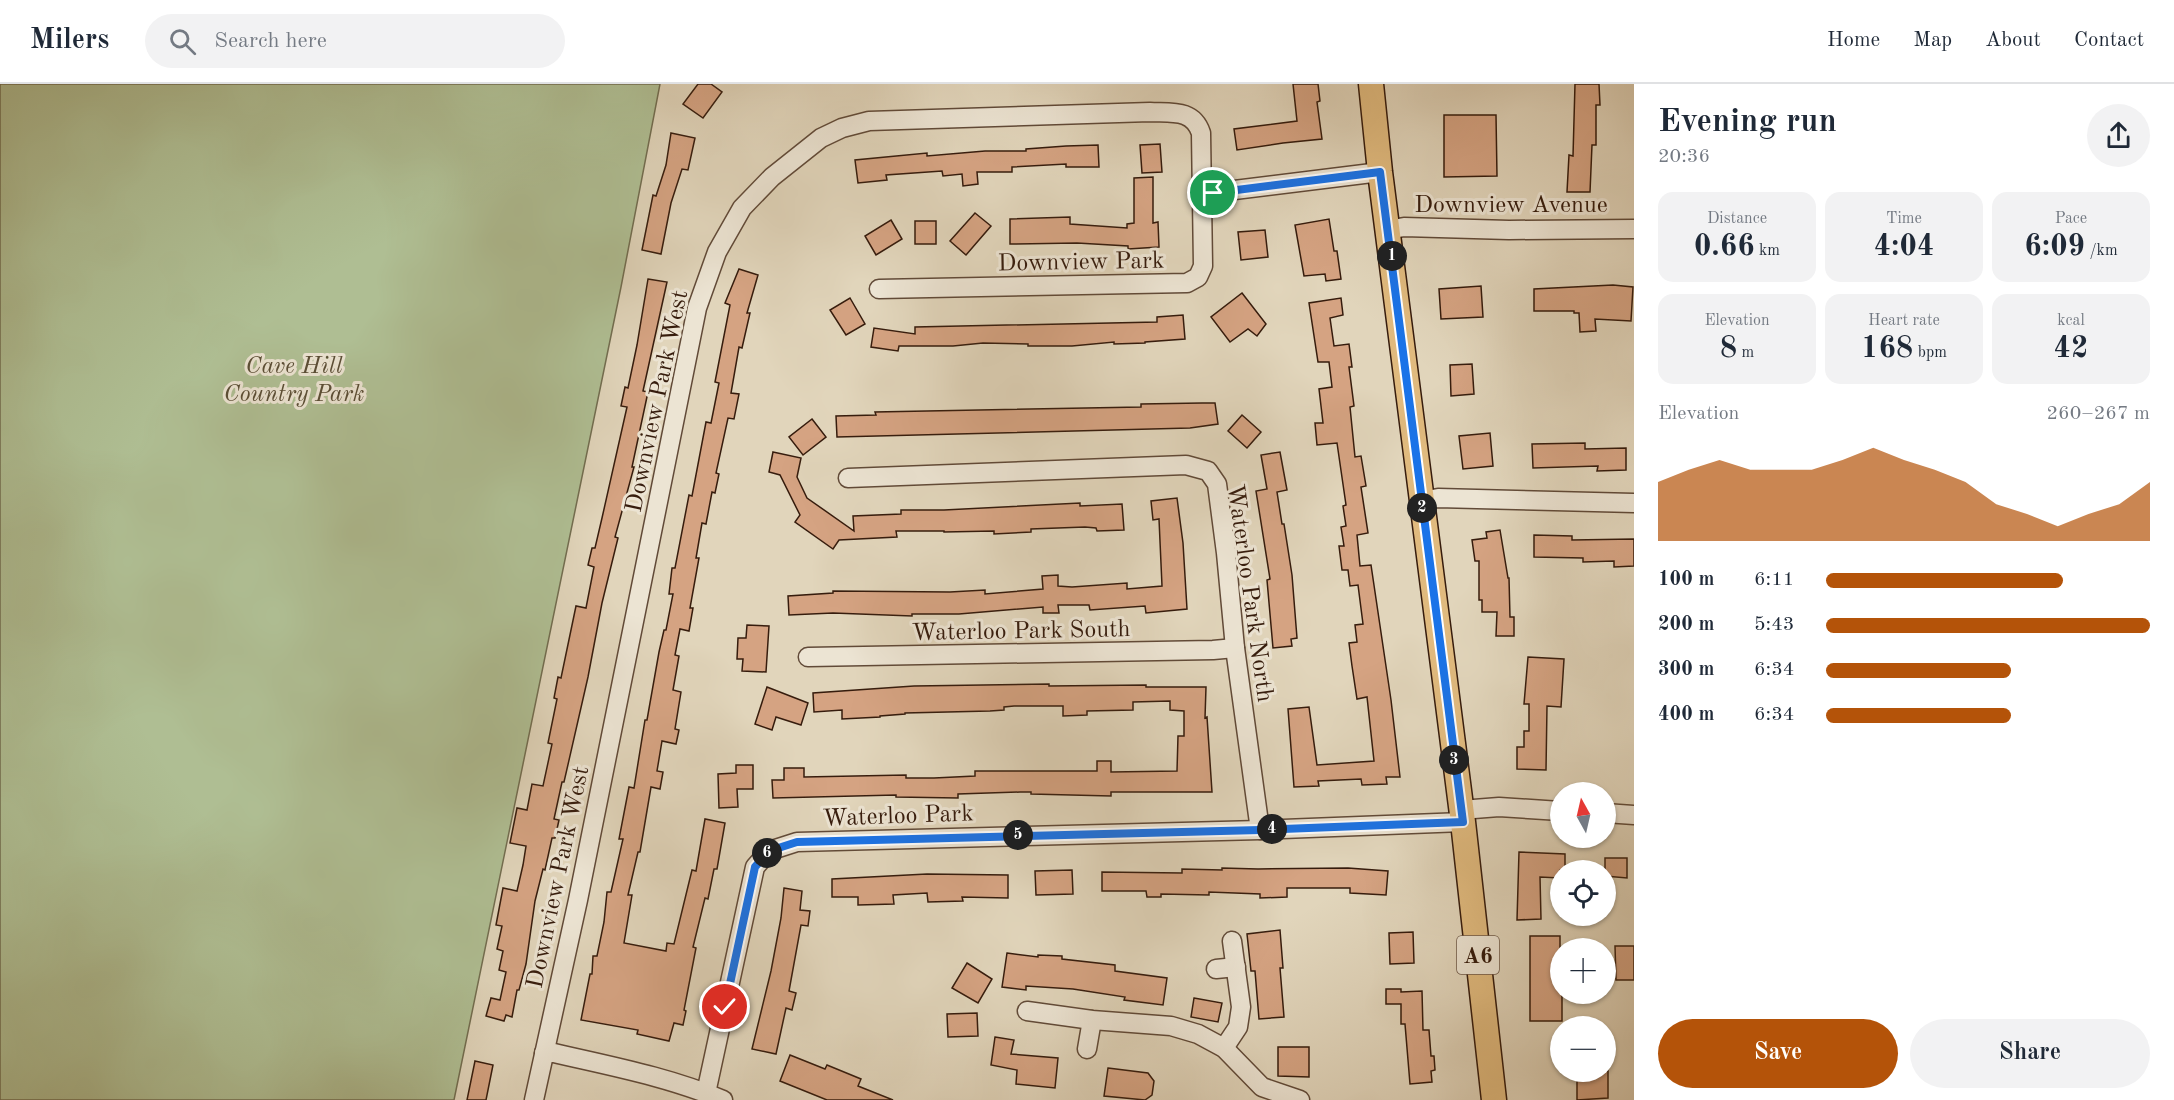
<!DOCTYPE html>
<html lang="en">
<head>
<meta charset="utf-8">
<style>
  :root { --surface:#fff; --page:#f2f2f3; --text:#1f2937; --muted:#747a83; --line:#e0e1e3; --accent:#b45309 }
  body { margin:0; font-family:"Old Standard TT",serif; background:var(--page); color:var(--text); height:100vh; display:flex; flex-direction:column; font-size:22px; white-space:nowrap }
  * { box-sizing:border-box; margin:0 }
  p { font-size:20px; color:var(--muted) }
  .icon { flex:none; width:33px; height:33px; fill:none; stroke:currentColor; stroke-width:2; stroke-linecap:round; stroke-linejoin:round }
  .map { position:relative; flex:1; overflow:hidden }
  .sheet { display:flex; flex-direction:column; background:var(--surface); width:540px }
  .sheet>* { flex:none }
  .needle { width:39px; rotate:352deg }
  .controls { position:absolute; left:1550px; top:698px; display:grid; gap:12px }
  .controls a { display:grid; place-items:center; width:66px; height:66px; border-radius:50%; background:var(--surface); box-shadow:0 2px 4px #0004; font-size:30px }
  .pin { position:absolute; display:grid; place-items:center; width:51px; height:51px; color:#fff; margin:-26px; border:3px solid #fff; border-radius:50%; box-shadow:0 2px 6px #0007 }
  .km { position:absolute; width:30px; height:30px; margin:-15px; border-radius:50%; background:#222; color:#fff; font-size:16px; line-height:30px; text-align:center }
  .round { display:grid; place-items:center; flex:none; width:63px; height:63px; border-radius:32px; background:var(--page) }
  .summary { display:flex; align-items:center; justify-content:space-between; height:102px; padding:0 24px }
  h1 { font-size:33px; font-weight:700; line-height:45px }
  .metrics { display:grid; grid-template-columns:repeat(3,1fr); gap:9px; height:102px; padding:6px 24px }
  .metrics div { display:grid; align-content:center; border-radius:15px; background:var(--page); text-align:center }
  .metrics b { font-size:30px; font-weight:700 }
  .metrics small { font-size:16px; font-weight:400 }
  .metrics p { font-size:16px }
  .chart { height:168px; padding:12px 24px }
  .chart p { display:flex; justify-content:space-between }
  .chart svg { width:100%; height:108px; margin-top:6px; fill:var(--accent); opacity:.7 }
  .cta { display:flex; gap:12px; margin-top:auto; padding:12px 24px }
  .cta a { flex:1; height:69px; border-radius:36px; background:var(--accent); color:#fff; font-size:24px; font-weight:700; line-height:69px; text-align:center }
  .cta a+a { background:var(--page); color:var(--text) }
  ul { padding:0 24px; list-style:none; font-size:20px }
  li { display:grid; grid-template-columns:96px 72px 1fr; align-items:center; height:45px }
  li i { height:15px; border-radius:8px; background:var(--accent) }
  header { display:flex; align-items:center; gap:36px; box-sizing:border-box; height:84px; padding:0 30px; background:var(--surface); border-bottom:2px solid var(--line) }
  header strong { font-size:28px }
  nav { display:flex; gap:33px; margin-inline-start:auto; font-size:21px }
  .search { width:420px; height:54px; background:var(--page); display:flex; align-items:center; gap:15px; box-sizing:border-box; padding:0 21px; border-radius:33px; color:var(--muted); font-size:22px }
  main { display:flex; flex:1; min-height:0 }
  .map>svg:first-child { display:block }
</style>
</head>
<body>
<header>
<strong>Milers</strong>
<div class="search"><svg class="icon" aria-label="search" viewBox="0 0 24 24"><circle cx="10" cy="10" r="6"/><path d="M15 15l6 6"/></svg>Search here</div>
<nav><a>Home</a><a>Map</a><a>About</a><a>Contact</a></nav>
</header>
<main>
<div class="map">
<svg width="1634" height="1016" viewBox="0 0 1634 1016">
  <rect width="100%" height="100%" fill="#e1d5bb"/>
  <filter id="stains"><feTurbulence type="fractalNoise" baseFrequency=".00333" numOctaves="4"/><feColorMatrix values="0 0 0 0 .2 0 0 0 0 .09 0 0 0 0 .02 0 0 0 .5 -.17"/></filter>
  <radialGradient id="worn" r=".72"><stop offset=".6" stop-color="#630" stop-opacity="0"/><stop offset="1" stop-color="#630" stop-opacity=".3"/></radialGradient>
  <!-- green -->
  <polygon fill="#afbe93" stroke="#726d50" stroke-width="1.5" points="0,0 660,0 621,203 454,1016 0,1016"/>
  <!-- building -->
  <g fill="#d5a382" stroke="#361c0d" stroke-width="1.5">
    <polygon points="698,0 711,0 722,8 703,34 683,20"/>
    <polygon points="1293,0 1318,0 1320,17 1317,18 1322,55 1283,59 1237,66 1234,45 1297,37"/>
    <polygon points="1575,0 1599,0 1600,21 1596,21 1596,61 1592,61 1590,108 1567,108 1569,71 1573,72"/>
    <polygon points="1444,31 1496,31 1497,92 1444,93"/>
    <polygon points="671,49 695,54 688,86 682,85 671,119 661,170 642,166 653,111 656,112 666,81"/>
    <polygon points="1160,60 1162,88 1142,89 1140,61"/>
    <polygon points="1098,61 1099,83 1066,83 1066,80 1012,83 1012,88 977,88 978,100 963,102 962,90 943,92 942,87 886,91 887,96 858,99 855,76 927,69 927,72 985,67 1026,67 1026,65 1066,62"/>
    <polygon points="1153,93 1153,139 1158,138 1159,163 1128,165 1128,162 1077,159 1010,160 1010,135 1070,133 1070,140 1127,144 1127,140 1134,139 1134,94"/>
    <polygon points="975,129 991,142 966,171 950,157"/>
    <polygon points="1329,135 1334,167 1337,167 1341,195 1326,197 1325,190 1304,192 1295,141"/>
    <polygon points="891,136 902,155 876,171 865,152"/>
    <rect x="915" y="137" width="21" height="23"/>
    <polygon points="1265,146 1268,173 1241,176 1238,148"/>
    <polygon points="739,185 758,191 747,229 750,229 742,264 739,263 731,309 739,310 734,335 728,334 716,389 719,390 715,409 712,408 706,440 702,439 696,474 699,474 690,524 693,524 689,547 680,545 675,571 679,572 673,606 681,608 675,645 679,646 676,660 662,657 657,687 663,688 660,705 651,703 640,768 638,768 628,811 632,811 624,859 666,867 667,859 674,860 692,786 696,787 705,735 725,739 717,785 714,785 708,815 705,814 693,863 696,864 684,926 686,927 683,941 674,939 669,957 637,950 638,946 581,936 590,890 592,890 593,872 597,872 604,838 607,808 611,808 623,755 619,755 629,703 634,704 645,636 647,636 659,568 664,546 666,546 673,510 669,510 672,484 675,484 689,411 692,412 706,338 711,339 719,299 715,298 730,221 725,219"/>
    <polygon points="648,195 667,198 643,307 648,308 632,383 634,383 615,453 618,454 602,519 588,593 564,698 562,698 554,735 559,736 555,754 552,754 545,786 543,785 535,817 526,880 519,906 517,906 512,933 506,931 504,937 486,932 491,914 500,916 506,888 499,886 503,867 497,865 502,842 496,841 503,804 517,807 523,781 526,762 510,759 517,724 527,726 532,700 543,702 552,660 548,659 557,615 554,614 558,593 561,594 576,522 586,524 594,483 588,481 592,464 595,464 602,434 627,323 621,322 625,303 628,304 637,261"/>
    <polygon points="1613,201 1633,203 1631,237 1595,235 1596,247 1580,248 1579,229 1574,229 1574,227 1534,227 1534,205"/>
    <polygon points="1481,202 1483,233 1441,235 1439,205"/>
    <polygon points="1242,209 1266,240 1257,252 1248,245 1230,258 1211,233"/>
    <polygon points="850,214 865,240 846,251 830,226"/>
    <polygon points="1341,214 1343,231 1330,234 1334,262 1349,260 1352,283 1349,283 1354,322 1350,323 1355,373 1361,372 1366,402 1361,403 1368,449 1357,451 1360,482 1371,481 1391,616 1400,693 1386,693 1387,700 1362,701 1361,695 1318,697 1319,702 1294,703 1288,625 1309,623 1317,681 1374,677 1367,613 1357,615 1352,582 1349,559 1357,558 1355,541 1363,540 1358,501 1350,502 1348,486 1342,486 1339,462 1344,462 1341,443 1346,442 1343,422 1346,421 1337,359 1317,361 1315,339 1323,339 1319,305 1332,303 1329,278 1318,278 1309,219"/>
    <polygon points="1183,231 1185,255 1145,258 1145,259 1114,260 1114,258 1072,262 1028,262 1028,260 983,259 953,262 899,262 898,267 871,263 874,244 915,250 915,243 1157,238 1157,233"/>
    <polygon points="1472,280 1474,310 1451,312 1450,281"/>
    <polygon points="1202,319 1215,319 1218,340 1190,344 837,353 836,332 876,331 875,328 1141,323 1141,320"/>
    <polygon points="1242,331 1261,348 1247,364 1228,347"/>
    <polygon points="812,335 826,353 803,371 789,353"/>
    <polygon points="1490,349 1493,382 1463,385 1459,352"/>
    <polygon points="1585,359 1585,365 1626,364 1626,386 1597,387 1598,382 1533,384 1532,360"/>
    <polygon points="773,368 801,374 797,393 807,414 854,447 853,432 901,430 901,426 944,426 1080,419 1080,422 1122,420 1124,446 1097,447 1096,444 1085,443 1031,445 1031,448 994,450 994,447 944,448 944,447 896,447 897,453 839,456 833,465 795,438 800,431 780,391 769,388"/>
    <polygon points="1280,368 1287,406 1277,408 1282,440 1284,440 1292,491 1297,554 1291,555 1292,562 1273,564 1267,496 1270,495 1256,407 1267,405 1261,371"/>
    <polygon points="1177,414 1183,459 1187,525 1146,529 1145,522 1090,526 1089,521 1058,521 1059,529 1043,529 1043,523 959,530 912,530 912,532 833,529 789,531 788,512 833,509 833,507 950,508 985,506 985,510 1043,505 1042,492 1058,491 1058,502 1072,503 1127,499 1127,505 1162,502 1159,435 1153,436 1151,417"/>
    <polygon points="1500,446 1508,494 1509,494 1510,533 1514,533 1514,552 1496,552 1497,528 1482,528 1482,516 1479,516 1479,477 1475,477 1472,456 1487,454 1486,448"/>
    <polygon points="1534,451 1572,452 1572,456 1634,455 1634,482 1614,483 1614,477 1583,478 1583,474 1534,473"/>
    <polygon points="747,541 769,542 766,588 742,587 743,575 737,575 738,554 746,554"/>
    <polygon points="1528,573 1564,575 1561,623 1547,622 1546,686 1517,685 1517,663 1524,663 1524,647 1529,647 1529,620 1524,620"/>
    <polygon points="1049,600 1049,602 1146,601 1146,603 1206,603 1205,634 1207,633 1212,708 1111,708 1111,712 1031,710 1031,708 1020,708 958,710 958,714 896,713 896,711 773,714 772,696 784,696 784,684 804,684 804,693 906,691 906,694 934,694 975,692 975,687 1097,687 1097,677 1111,677 1111,688 1177,687 1178,652 1184,652 1184,627 1170,626 1170,617 1133,618 1133,626 1087,627 1087,631 1063,632 1063,622 1014,622 1004,623 1004,626 990,627 905,629 905,630 880,632 880,633 842,635 842,626 814,628 813,609 914,602"/>
    <polygon points="767,603 808,619 801,641 776,633 772,646 755,640"/>
    <polygon points="736,681 753,681 753,705 737,705 738,723 719,724 718,690 736,689"/>
    <polygon points="1519,768 1565,770 1565,786 1560,786 1560,794 1540,793 1541,835 1517,836"/>
    <polygon points="1605,774 1627,774 1627,794 1605,792"/>
    <polygon points="1222,784 1258,785 1348,784 1388,787 1386,811 1350,809 1350,804 1287,804 1287,813 1260,814 1260,810 1209,808 1209,811 1161,810 1161,813 1147,813 1146,807 1102,807 1102,788 1182,789 1182,785 1222,786"/>
    <polygon points="1072,786 1073,810 1036,811 1035,787"/>
    <polygon points="927,790 1008,791 1008,814 962,813 963,817 928,818 927,809 893,811 894,820 858,821 858,813 832,813 832,795"/>
    <polygon points="784,804 802,807 800,826 810,827 808,842 801,841 789,907 796,909 792,926 786,924 776,970 752,965 771,887 781,834"/>
    <polygon points="1280,846 1283,884 1280,884 1284,933 1259,935 1255,887 1251,887 1247,850"/>
    <polygon points="1413,848 1414,879 1390,880 1389,849"/>
    <polygon points="1530,852 1560,852 1560,909 1562,909 1562,937 1530,937"/>
    <polygon points="1615,862 1634,862 1634,896 1616,896"/>
    <polygon points="1007,869 1038,873 1038,871 1062,872 1062,875 1115,881 1115,887 1167,894 1163,921 1124,916 1125,913 1073,905 1026,902 1026,906 1002,903"/>
    <polygon points="967,879 992,895 978,919 952,904"/>
    <polygon points="1386,905 1401,905 1401,908 1422,907 1423,946 1429,946 1431,972 1434,972 1435,986 1431,987 1432,998 1410,1000 1405,940 1401,940 1401,920 1386,920"/>
    <polygon points="1194,914 1222,919 1218,938 1191,933"/>
    <polygon points="977,929 978,952 948,953 947,930"/>
    <polygon points="995,953 1014,956 1011,970 1058,974 1055,1004 1016,1000 1017,986 991,981"/>
    <polygon points="1278,963 1309,963 1309,993 1278,992"/>
    <polygon points="790,971 825,985 827,981 861,995 858,1002 893,1016 827,1016 780,997"/>
    <polygon points="475,977 493,981 486,1016 467,1016"/>
    <polygon points="1108,984 1148,989 1154,997 1152,1011 1145,1016 1104,1012"/>
    <polygon points="1577,987 1608,987 1608,1014 1577,1016"/>
  </g>
  <g fill="none" stroke-linecap="round" stroke-linejoin="round">
    <defs>
      <g id="minor">
        <polyline points="1202,110 1380,88"/>
        <polyline points="1388,146 1404,143 1509,146 1634,145"/>
        <polyline points="848,394 1186,381 1208,387 1217,400 1226,469 1235,564 1260,746"/>
        <polyline points="1421,417 1438,414 1634,419"/>
        <polyline points="808,573 1213,566 1235,564"/>
        <polyline points="1461,726 1499,723 1560,727"/>
        <polyline points="1605,729 1634,731"/>
        <polyline points="1216,885 1236,883"/>
        <polyline points="1027,927 1092,936 1171,942 1198,950 1224,964 1262,1003 1300,1016"/>
        <polyline points="1224,964 1238,943 1241,923 1232,857"/>
        <polyline points="1087,965 1092,936"/>
        <path d="M544,969H554C610,982 669,993 723,1016"/>
        <polyline points="706,1009 755,783 769,767 797,758 1260,746 1463,738"/>
        <path d="M534,1016L578,816L697,224L717,168L742,124L772,93L821,54L842,44L869,37L1150,28C1172,29 1193,25 1201,49L1203,182L1198,193L1187,199L879,205"/>
      </g>
      <polyline id="major" points="1371,0 1380,88 1463,738 1494,1016"/>
    </defs>
    <!-- minor casing -->
    <use href="#minor" stroke="#614a38" stroke-width="21"/>
    <!-- major casing -->
    <use href="#major" stroke="#361c0d" stroke-width="27"/>
    <!-- minor -->
    <use href="#minor" stroke="#ece4d3" stroke-width="18"/>
    <!-- major -->
    <use href="#major" stroke="#e0ba7e" stroke-width="24"/>
  </g>
  <g fill="none" stroke-linecap="round" stroke-linejoin="round">
    <defs>
      <polyline id="route" points="725,923 755,783 769,767 797,758 1260,746 1463,738 1380,88 1213,109"/>
    </defs>
    <!-- route casing -->
    <use href="#route" stroke="#fff" stroke-width="12"/>
    <!-- route -->
    <use href="#route" stroke="#1a73e8" stroke-width="8"/>
  </g>
  <g text-anchor="middle" stroke-width="6" stroke-linejoin="round" paint-order="stroke">
    <!-- shield labels -->
    <rect fill="#ece4d3" stroke="#6d5848" stroke-width="1.5" x="1457" y="852" width="42" height="38" rx="4.5"/>
    <g font-size="22" font-weight="bold" fill="#361c0d">
      <text x="1478" y="879">A6</text>
    </g>
    <!-- street labels -->
    <g font-size="24" fill="#361c0d" stroke="#ece4d3">
      <text x="1511" y="128">Downview Avenue</text>
      <text transform="translate(1081 177) rotate(-1)" y="8">Downview Park</text>
      <text transform="translate(656 317) rotate(-78)" y="8">Downview Park West</text>
      <text transform="translate(1251 509) rotate(82)" y="8">Waterloo Park North</text>
      <text transform="translate(1021 546) rotate(-1)" y="8">Waterloo Park South</text>
      <text transform="translate(898 731) rotate(-2)" y="8">Waterloo Park</text>
      <text transform="translate(557 793) rotate(-78)" y="8">Downview Park West</text>
    </g>
    <!-- park labels -->
    <g font-size="24" font-style="italic" fill="#5a4d35" stroke="#ece4d3">
      <text x="294" y="289">Cave Hill<tspan x="294" dy="28">Country Park</tspan></text>
    </g>
  </g>
  <rect width="100%" height="100%" filter="url(#stains)"/>
  <rect width="100%" height="100%" fill="url(#worn)"/>
</svg>
<div class="controls">
<a><svg class="needle" viewBox="-14 -14 28 28"><path d="M0-13l5 13h-10z" fill="#e53935"/><path d="M0 13l5-13h-10z" fill="#747a83"/></svg></a>
<a><svg class="icon" aria-label="locate" viewBox="0 0 24 24"><circle cx="12" cy="12" r="6"/><path d="M12 2v4M12 18v4M2 12h4M18 12h4"/></svg></a>
<a>+</a>
<a>−</a>
</div>
<div class="pin" style="left:1213px;top:109px;background:#1e9e55"><svg class="icon" aria-label="arrive" viewBox="0 0 24 24"><path d="M6 21V4h12l-3 4 3 4H6"/></svg></div>
<div class="pin" style="left:725px;top:923px;background:#d93025"><svg class="icon" aria-label="check" viewBox="0 0 24 24"><path d="M5 12l5 5 9-10"/></svg></div>
<b class="km" style="left:1392px;top:172px">1</b>
<b class="km" style="left:1422px;top:424px">2</b>
<b class="km" style="left:1454px;top:676px">3</b>
<b class="km" style="left:1272px;top:745px">4</b>
<b class="km" style="left:1018px;top:751px">5</b>
<b class="km" style="left:767px;top:769px">6</b>
</div>
<section class="sheet">
<div class="summary"><div><h1>Evening run</h1><p>20:36</p></div><a class="round"><svg class="icon" aria-label="share" viewBox="0 0 24 24"><path d="M12 15V3M7 8l5-5 5 5M5 13v7h14v-7"/></svg></a></div>
<div class="metrics">
<div><p>Distance</p><b>0.66<small> km</small></b></div>
<div><p>Time</p><b>4:04</b></div>
<div><p>Pace</p><b>6:09<small> /km</small></b></div>
</div>
<div class="metrics">
<div><p>Elevation</p><b>8<small> m</small></b></div>
<div><p>Heart rate</p><b>168<small> bpm</small></b></div>
<div><p>kcal</p><b>42</b></div>
</div>
<div class="chart"><p><span>Elevation</span>260–267 m</p>
<svg viewBox="0 0 160 44" preserveAspectRatio="none"><path d="M0 44V20L10 15L20 11L30 15L40 15L50 15L60 11L70 6L80 11L90 15L100 20L110 29L120 33L130 38L140 33L150 29L160 20V44z"/></svg>
</div>
<ul>
<li><b>100 m</b>6:11<i style="width:73%"></i></li>
<li><b>200 m</b>5:43<i style="width:100%"></i></li>
<li><b>300 m</b>6:34<i style="width:57%"></i></li>
<li><b>400 m</b>6:34<i style="width:57%"></i></li>
</ul>
<div class="cta"><a>Save</a><a>Share</a></div>
</section>
</main>
</body>
</html>
